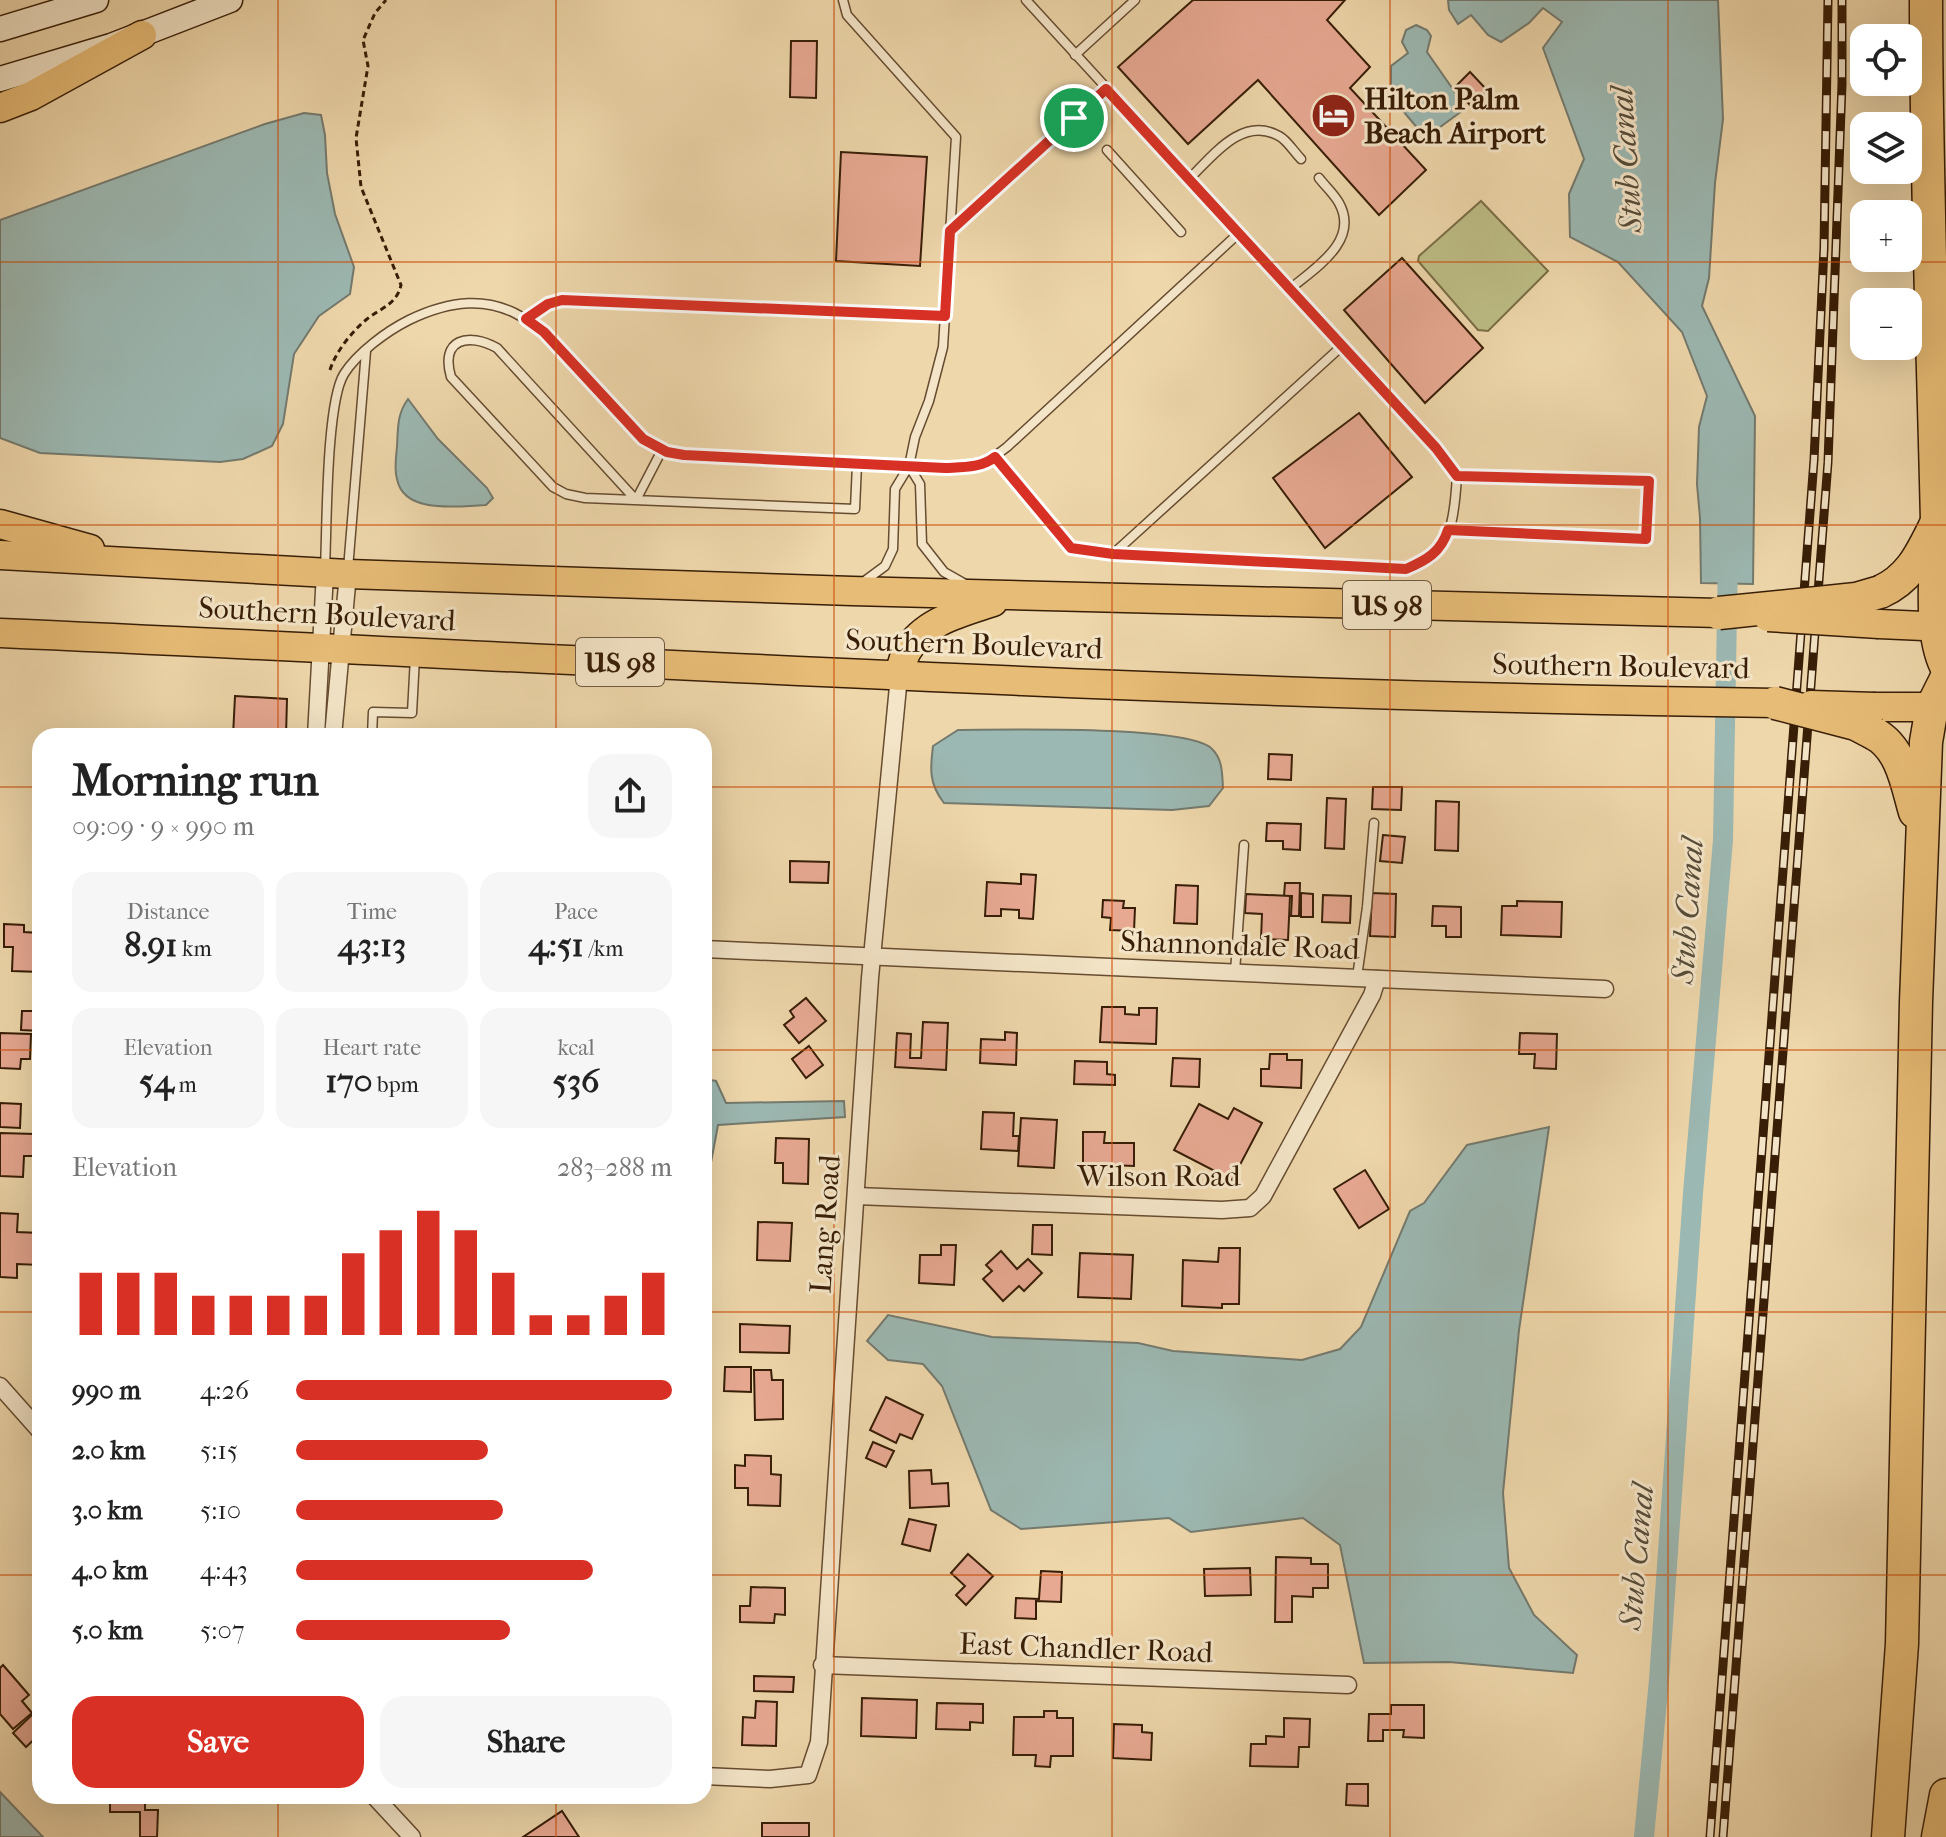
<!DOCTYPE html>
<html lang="en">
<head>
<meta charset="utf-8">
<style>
  :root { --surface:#fff; --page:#f6f6f6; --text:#222; --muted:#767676; --accent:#d93025 }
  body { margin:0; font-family:"IM FELL French Canon",serif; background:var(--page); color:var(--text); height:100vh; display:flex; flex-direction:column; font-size:30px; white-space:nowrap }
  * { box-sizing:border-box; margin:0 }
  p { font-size:26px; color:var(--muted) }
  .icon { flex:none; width:44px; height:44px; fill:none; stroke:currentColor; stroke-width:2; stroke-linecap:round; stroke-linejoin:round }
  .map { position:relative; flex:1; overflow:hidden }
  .side { position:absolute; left:32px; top:728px; width:680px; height:1076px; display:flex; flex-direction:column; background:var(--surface); border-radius:24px; box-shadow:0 8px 32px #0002 }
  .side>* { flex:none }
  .tools { position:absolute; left:1850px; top:24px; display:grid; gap:16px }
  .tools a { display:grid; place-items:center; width:72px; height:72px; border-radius:16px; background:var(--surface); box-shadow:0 8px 32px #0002; font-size:40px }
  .pin { position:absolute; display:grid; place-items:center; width:68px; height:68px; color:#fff; margin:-34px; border:4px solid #fff; border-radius:50%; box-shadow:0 2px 8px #0007 }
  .round { display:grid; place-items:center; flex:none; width:84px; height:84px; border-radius:24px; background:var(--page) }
  .headline { display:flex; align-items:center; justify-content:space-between; height:136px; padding:0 40px }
  h1 { font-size:44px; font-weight:700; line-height:60px }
  .metrics { display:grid; grid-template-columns:repeat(3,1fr); gap:12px; height:136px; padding:8px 40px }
  .metrics div { display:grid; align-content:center; border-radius:20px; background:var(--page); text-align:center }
  .metrics b { font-size:34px; font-weight:700 }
  .metrics small { font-size:22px; font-weight:400 }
  .metrics p { font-size:22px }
  .chart { height:224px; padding:16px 40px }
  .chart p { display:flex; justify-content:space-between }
  .chart svg { width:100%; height:144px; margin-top:8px; stroke:var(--accent); stroke-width:6 }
  .primary-button { display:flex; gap:16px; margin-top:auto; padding:16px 40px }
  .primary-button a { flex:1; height:92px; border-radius:24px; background:var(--accent); color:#fff; font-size:32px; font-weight:700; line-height:92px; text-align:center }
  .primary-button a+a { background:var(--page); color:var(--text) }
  ul { padding:0 40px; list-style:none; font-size:26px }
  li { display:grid; grid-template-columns:128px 96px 1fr; align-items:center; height:60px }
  li i { height:20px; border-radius:10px; background:var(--accent) }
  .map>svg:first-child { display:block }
</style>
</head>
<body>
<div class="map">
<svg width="1946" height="1837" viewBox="0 0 1946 1837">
  <rect width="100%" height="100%" fill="#eed7ab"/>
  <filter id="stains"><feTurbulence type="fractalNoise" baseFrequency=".0025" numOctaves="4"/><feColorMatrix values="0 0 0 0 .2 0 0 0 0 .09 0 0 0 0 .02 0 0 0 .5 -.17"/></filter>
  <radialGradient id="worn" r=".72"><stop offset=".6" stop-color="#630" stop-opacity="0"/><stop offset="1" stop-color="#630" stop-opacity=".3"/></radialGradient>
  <!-- green -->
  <polygon fill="#bdbd86" stroke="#7a6e46" stroke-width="2" points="1481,201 1548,271 1488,331 1478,330 1418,261 1419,256"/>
  <!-- water -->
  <g fill="#9cb8b2" stroke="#747a6e" stroke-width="2">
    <polygon points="1448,0 1718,0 1723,119 1715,183 1709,278 1702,306 1755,416 1753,584 1701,583 1700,518 1697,484 1699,427 1707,396 1682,332 1618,262 1570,237 1569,194 1584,159 1543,48 1562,22 1543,8 1529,23 1501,42 1488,35 1471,15 1458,24 1449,10"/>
    <polygon points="1416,25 1427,30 1431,36 1427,52 1466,108 1432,133 1419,130 1403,111 1391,86 1391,66 1408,53 1402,42 1406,30"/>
    <polygon points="304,113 321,115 325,135 327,173 335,214 354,267 350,294 319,316 294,354 283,424 272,446 243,459 220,462 40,453 0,438 0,220 265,124"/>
    <path d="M408,399L438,439L487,488L493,498L486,505C459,506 404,515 397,479C394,469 396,457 397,447C398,428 397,414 408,399Z"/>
    <path d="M958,730C1002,730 1183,725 1211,748C1223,759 1222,773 1223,788L1209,806L1172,810L944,803C929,784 930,769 933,746Z"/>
    <polygon points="704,1079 716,1081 726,1103 844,1101 845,1117 718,1125 704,1200"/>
    <polygon points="1549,1127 1519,1330 1503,1493 1509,1568 1534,1615 1577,1655 1573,1673 1449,1662 1364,1663 1340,1545 1303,1518 1191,1532 1169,1518 1021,1529 991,1510 942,1386 923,1364 888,1360 867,1341 888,1315 992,1337 1138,1343 1173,1351 1302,1360 1340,1349 1361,1327 1410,1211 1424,1203 1467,1145"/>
    <polygon points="0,1792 43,1837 0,1837"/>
  </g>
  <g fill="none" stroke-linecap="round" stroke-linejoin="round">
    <!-- canal -->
    <polyline stroke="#9cb8b2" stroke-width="20" points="1644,1837 1659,1680 1693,1193 1723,840 1728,556"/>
  </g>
  <!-- building -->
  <g fill="#e8a993" stroke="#381e07" stroke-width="2">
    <polygon points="1193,0 1345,0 1327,20 1370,67 1350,88 1426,170 1379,215 1258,80 1188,144 1118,67"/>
    <polygon points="791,41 817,41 816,98 790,97"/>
    <polygon points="1470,72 1487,90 1471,106 1454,88"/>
    <polygon points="841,152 927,157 920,266 836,261"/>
    <polygon points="1402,258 1483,348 1425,403 1344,310"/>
    <polygon points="1359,413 1412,477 1325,548 1273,478"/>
    <polygon points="235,696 287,699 286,736 233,736"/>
    <polygon points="1269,754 1292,755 1291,780 1268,779"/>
    <polygon points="1373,787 1402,787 1401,810 1372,809"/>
    <polygon points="1327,798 1346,799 1344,849 1325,848"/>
    <polygon points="1436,801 1459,802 1458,851 1435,850"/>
    <polygon points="1267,823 1301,824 1300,850 1283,849 1283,841 1266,841"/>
    <polygon points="1383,835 1405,837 1402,863 1380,861"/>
    <polygon points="790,861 829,862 828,883 790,882"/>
    <polygon points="1021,874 1036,875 1033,919 1019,918 1019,910 1001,909 1001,916 985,916 987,882 1021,884"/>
    <polygon points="1285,883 1300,883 1299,916 1291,916 1292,896 1284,896"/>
    <polygon points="1176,885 1198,886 1197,924 1174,923"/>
    <polygon points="1301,893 1313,894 1313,917 1301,917"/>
    <polygon points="1372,893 1396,894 1395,937 1370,936"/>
    <polygon points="1246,894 1290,896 1288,940 1261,939 1262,914 1245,913"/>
    <polygon points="1323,895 1351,896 1350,923 1322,922"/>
    <polygon points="1103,900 1124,901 1123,908 1135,908 1134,931 1110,930 1111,918 1102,917"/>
    <polygon points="1517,901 1562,902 1561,937 1501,935 1502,906 1517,906"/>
    <polygon points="1433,906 1461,907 1461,937 1446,937 1446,926 1432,926"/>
    <polygon points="4,924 24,925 24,932 40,933 40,972 12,971 13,947 4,947"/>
    <polygon points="806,998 826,1021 799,1043 784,1025 794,1017 790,1011"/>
    <polygon points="1102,1007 1125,1007 1125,1014 1139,1015 1139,1008 1157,1008 1156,1044 1100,1042"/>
    <polygon points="22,1011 40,1011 40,1031 21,1030"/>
    <polygon points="923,1022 948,1023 946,1070 895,1067 897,1033 911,1034 910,1058 921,1058"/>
    <polygon points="1005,1032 1017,1033 1016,1065 980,1063 981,1039 1005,1040"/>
    <polygon points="0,1033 31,1034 30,1059 21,1059 20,1069 0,1068"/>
    <polygon points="1520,1033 1557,1034 1556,1069 1534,1068 1535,1054 1519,1054"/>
    <polygon points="809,1046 823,1065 806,1078 792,1059"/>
    <polygon points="1270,1054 1287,1054 1287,1060 1302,1060 1301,1088 1261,1086 1261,1069 1269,1069"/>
    <polygon points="1173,1058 1200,1059 1199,1087 1171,1086"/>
    <polygon points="1075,1061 1107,1062 1107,1074 1115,1075 1115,1085 1074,1084"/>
    <polygon points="0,1103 21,1104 20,1128 0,1127"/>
    <polygon points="1199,1104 1228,1119 1234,1108 1262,1123 1232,1180 1174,1150"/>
    <polygon points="983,1112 1014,1113 1013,1136 1019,1136 1018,1151 981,1149"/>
    <polygon points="1021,1118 1057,1120 1054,1168 1018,1166"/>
    <polygon points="1083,1132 1105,1132 1104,1143 1134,1143 1134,1166 1083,1164"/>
    <polygon points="0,1133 35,1134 34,1156 24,1156 23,1177 0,1176"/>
    <polygon points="776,1138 809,1139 808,1184 783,1183 783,1163 775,1163"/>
    <polygon points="1365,1170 1389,1209 1359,1228 1334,1189"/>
    <polygon points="0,1213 18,1214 17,1232 40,1233 40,1265 17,1264 17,1278 0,1277"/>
    <polygon points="758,1222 792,1223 790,1261 757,1260"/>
    <polygon points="1033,1225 1052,1225 1052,1255 1032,1254"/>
    <polygon points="941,1245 956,1245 954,1285 919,1283 920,1255 941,1255"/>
    <polygon points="1219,1248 1240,1248 1239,1304 1222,1304 1222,1308 1182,1306 1183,1260 1218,1262"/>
    <polygon points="1001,1251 1017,1269 1028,1259 1042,1273 1024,1291 1019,1286 1003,1301 983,1279 992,1271 986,1265"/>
    <polygon points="1080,1253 1133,1255 1131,1299 1078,1297"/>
    <polygon points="740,1324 790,1326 789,1353 740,1352"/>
    <polygon points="725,1367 751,1367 751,1392 724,1391"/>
    <polygon points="754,1370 771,1370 772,1380 783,1380 783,1419 755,1420"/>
    <polygon points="886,1397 923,1415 912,1439 900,1434 896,1443 870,1430"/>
    <polygon points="873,1442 894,1451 886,1467 866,1458"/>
    <polygon points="745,1455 771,1456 771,1474 781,1475 780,1506 748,1505 748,1488 735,1488 735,1465 745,1466"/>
    <polygon points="931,1470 932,1484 948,1483 949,1506 910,1508 909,1471"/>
    <polygon points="909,1519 936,1525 930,1551 902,1544"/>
    <polygon points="968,1554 993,1576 966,1605 956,1595 965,1586 951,1573"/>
    <polygon points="1276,1557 1311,1558 1311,1564 1328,1564 1328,1588 1313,1588 1313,1597 1292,1596 1292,1622 1275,1622"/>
    <polygon points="1250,1568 1251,1595 1205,1596 1204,1569"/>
    <polygon points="1041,1571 1062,1572 1061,1602 1036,1601 1036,1619 1015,1618 1016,1598 1039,1599"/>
    <polygon points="751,1587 785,1588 785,1615 775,1614 774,1623 740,1622 740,1606 750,1606"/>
    <polygon points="3,1665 29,1695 22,1701 32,1713 13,1729 0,1714 0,1668"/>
    <polygon points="754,1676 794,1677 793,1692 754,1691"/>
    <polygon points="862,1698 917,1700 916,1738 861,1736"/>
    <polygon points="756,1701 777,1702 776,1746 742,1745 743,1717 755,1718"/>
    <polygon points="937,1703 983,1704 983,1723 970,1722 970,1730 936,1729"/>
    <polygon points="1391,1705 1424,1705 1424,1738 1403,1737 1404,1730 1383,1730 1383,1741 1368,1741 1369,1714 1391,1714"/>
    <polygon points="1044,1711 1057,1711 1057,1718 1073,1718 1073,1756 1051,1756 1050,1767 1035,1766 1036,1755 1013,1755 1014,1717 1044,1717"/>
    <polygon points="35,1712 40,1717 40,1734 26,1747 13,1733"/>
    <polygon points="1284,1718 1310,1719 1309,1747 1299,1747 1298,1767 1250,1766 1251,1744 1266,1744 1266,1736 1284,1737"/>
    <polygon points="1114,1724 1142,1725 1142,1732 1152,1733 1151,1760 1113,1758"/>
    <polygon points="1347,1784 1368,1784 1368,1806 1346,1805"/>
    <polygon points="110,1796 145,1797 145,1810 158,1810 157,1837 140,1837 140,1812 110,1812"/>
    <polygon points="562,1811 579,1837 523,1837"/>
    <rect x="762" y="1823" width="47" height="14"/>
  </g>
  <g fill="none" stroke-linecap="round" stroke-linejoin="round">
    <defs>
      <g id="service">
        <polyline points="843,0 847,15 956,137 943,347 929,401 915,437 909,466 895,489 893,549 885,566 862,583"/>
        <polyline points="1075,55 1135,0"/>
        <polyline points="1107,150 1181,232"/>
        <path d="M1189,179C1212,157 1242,115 1279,136C1287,140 1294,152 1301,159"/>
        <polyline points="951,230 1106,89"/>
        <path d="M1290,289C1315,268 1360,241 1339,203C1334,194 1325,186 1319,178"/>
        <polyline points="526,319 548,304 562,300 945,316"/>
        <path d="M662,450L636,500L497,348C468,332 440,339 451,377L553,487L566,494L585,498L855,509L857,464"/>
        <path d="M995,457L1071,548L1113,554L1406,569C1413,566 1423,563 1430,559C1454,541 1455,503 1457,476L1436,448L1026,0"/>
        <polyline points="909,466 920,484 922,544 944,572 967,585"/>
        <polyline points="1448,530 1646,539 1649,481 1457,476"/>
        <polyline points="1113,554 1342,346"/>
        <path d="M325,568C327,528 326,403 344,374C357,353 387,331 409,320C513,270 552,341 615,409C636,432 652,449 684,455L945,468C976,466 982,467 1007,447L1239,233"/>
        <polyline points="348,569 366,351"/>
        <polyline points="372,736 373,712 412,713 415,657"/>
        <polyline points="1235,972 1244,845"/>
        <polyline points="1357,977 1367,907 1374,823"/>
      </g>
      <g id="minor">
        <polyline points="316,736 325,573"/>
        <polyline points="333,736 348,574"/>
        <polyline points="704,949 1605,989"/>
        <polyline points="856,1196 1222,1210 1250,1208 1263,1196 1372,995 1377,979"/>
        <polyline points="0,1386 40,1431"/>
        <polyline points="822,1665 1348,1685"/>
        <polyline points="704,1776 770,1779 808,1775 819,1742 870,978 899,676"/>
        <polyline points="374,1796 412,1837"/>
      </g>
      <g id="secondary">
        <polyline points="0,29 96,0"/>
        <polyline points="0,79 111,46 230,0"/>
      </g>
      <g id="trunk">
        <polyline points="0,108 31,96 142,35"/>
        <polyline points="0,524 90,549"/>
        <polyline points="0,555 348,574 852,591 1719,613"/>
        <polyline points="1879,624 1946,627"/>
        <path d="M0,633C591,659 1183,696 1775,703"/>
        <path d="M899,676C901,668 903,658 907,651C924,621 963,612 993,602"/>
        <polyline points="1875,707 1946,707"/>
      </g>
      <g id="motorway">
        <path d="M1926,0C1926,174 1933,348 1937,522C1937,563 1928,630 1946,666"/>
        <path d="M1880,592C1910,579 1921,554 1935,526"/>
        <path d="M1875,734C1902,749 1907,785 1915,812"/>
        <polyline points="1888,1837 1902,1644 1916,1002 1926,742 1932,707 1946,679"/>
        <polyline points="1938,1837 1946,1795"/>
      </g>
    </defs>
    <!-- service casing -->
    <use href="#service" stroke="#664c30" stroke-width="11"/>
    <!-- minor casing -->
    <use href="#minor" stroke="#664c30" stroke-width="19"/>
    <!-- secondary casing -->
    <use href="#secondary" stroke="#381e07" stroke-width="27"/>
    <!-- trunk casing -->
    <use href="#trunk" stroke="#381e07" stroke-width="31"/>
    <!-- motorway casing -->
    <use href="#motorway" stroke="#381e07" stroke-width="35"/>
    <!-- path -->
    <path stroke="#381e07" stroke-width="3" stroke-dasharray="6 4" stroke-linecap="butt" d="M330,370C335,353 352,331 367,319C381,308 397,304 401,285L361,187L356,138L368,66L363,40L375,13L386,0"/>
    <!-- service -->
    <use href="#service" stroke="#f4e5c8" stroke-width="8"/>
    <!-- minor -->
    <use href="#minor" stroke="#f4e5c8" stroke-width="16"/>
    <!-- secondary -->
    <use href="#secondary" stroke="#f4e5c8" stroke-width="24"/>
    <!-- trunk -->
    <use href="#trunk" stroke="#e7bc76" stroke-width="28"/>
    <!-- motorway -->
    <use href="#motorway" stroke="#e7bc76" stroke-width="32"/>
    <defs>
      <g id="rail">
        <polyline points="1710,1837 1814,460 1824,248 1828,0"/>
        <polyline points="1723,1837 1828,462 1842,84 1842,0"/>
      </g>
    </defs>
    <!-- rail casing -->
    <use href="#rail" stroke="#381e07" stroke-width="9"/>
    <!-- rail -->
    <use href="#rail" stroke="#f4e5c8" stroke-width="6" stroke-dasharray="18" stroke-linecap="butt"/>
    <defs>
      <g id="trunk-bridge">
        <polyline points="1768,617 1879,624"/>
        <polyline points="1811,705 1875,707"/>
      </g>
      <g id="motorway-bridge">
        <polyline points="1719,613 1856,599 1880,592"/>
        <polyline points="1775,703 1856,724 1875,734"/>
      </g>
    </defs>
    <!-- trunk-bridge casing -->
    <use href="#trunk-bridge" stroke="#381e07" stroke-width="31" stroke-linecap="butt"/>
    <!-- motorway-bridge casing -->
    <use href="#motorway-bridge" stroke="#381e07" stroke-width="35" stroke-linecap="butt"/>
    <!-- trunk-bridge -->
    <use href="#trunk-bridge" stroke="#e7bc76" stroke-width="28"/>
    <!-- motorway-bridge -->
    <use href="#motorway-bridge" stroke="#e7bc76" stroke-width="32"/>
  </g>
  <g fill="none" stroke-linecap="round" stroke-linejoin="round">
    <defs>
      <path id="route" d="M1106,89L1436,448L1457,476L1649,481L1646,539L1448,530C1441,552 1427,560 1406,569L1113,554L1071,548L995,457C981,468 963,467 945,468L684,455L667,452L643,439L544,332L526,319L548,304L562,300L945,316L950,231Z"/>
    </defs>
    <!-- route casing -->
    <use href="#route" stroke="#fff" stroke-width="16"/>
    <!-- route -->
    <use href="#route" stroke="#d93025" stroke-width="10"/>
  </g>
  <!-- grid -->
  <path fill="none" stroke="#ce500b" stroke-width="2" stroke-opacity="0.55" d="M278,0V736M556,0V736M834,0V1837M1112,0V1837M1390,0V1837M1668,0V1837M0,262H1946M0,525H1946M0,787H40M704,787H1946M0,1050H40M704,1050H1946M0,1312H40M704,1312H1946M0,1575H40M704,1575H1946M278,1796V1837M556,1796V1837"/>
  <!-- icons -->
  <defs>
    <symbol id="hotel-disc" viewBox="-11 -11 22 22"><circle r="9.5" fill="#8f2418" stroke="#f4e5c8"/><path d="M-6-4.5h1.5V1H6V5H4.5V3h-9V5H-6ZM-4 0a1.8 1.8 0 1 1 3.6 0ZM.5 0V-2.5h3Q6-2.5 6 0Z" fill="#fff"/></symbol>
  </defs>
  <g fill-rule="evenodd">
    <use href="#hotel-disc" x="1308" y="90" width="51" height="51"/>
  </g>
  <g text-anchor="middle" stroke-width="6" stroke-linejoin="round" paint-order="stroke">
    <!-- shield labels -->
    <g fill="#f4e5c8" stroke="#705a41" stroke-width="2">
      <rect x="1343" y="581" width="88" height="48" rx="6"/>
      <rect x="576" y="638" width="88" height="48" rx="6"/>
    </g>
    <g font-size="28" font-weight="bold" fill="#381e07">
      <text x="1387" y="615">US 98</text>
      <text x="620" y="672">US 98</text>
    </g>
    <!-- poi labels -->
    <g font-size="30" font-weight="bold" fill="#381e07" stroke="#f4e5c8" text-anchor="start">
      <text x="1364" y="109">Hilton Palm<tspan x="1364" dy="34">Beach Airport</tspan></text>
    </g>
    <!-- street labels -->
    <g font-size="30" fill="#381e07" stroke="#f4e5c8">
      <text transform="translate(327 614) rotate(3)" y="10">Southern Boulevard</text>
      <text transform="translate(974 644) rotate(2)" y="10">Southern Boulevard</text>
      <text transform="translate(1621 666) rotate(1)" y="10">Southern Boulevard</text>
      <text transform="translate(1240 945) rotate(2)" y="10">Shannondale Road</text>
      <text x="1159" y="1186">Wilson Road</text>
      <text transform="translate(825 1224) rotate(-86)" y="10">Lang Road</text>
      <text transform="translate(1086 1648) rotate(2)" y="10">East Chandler Road</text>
    </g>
    <!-- water labels -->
    <g font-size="32" font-style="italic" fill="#564c3a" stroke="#f4e5c8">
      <text transform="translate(1626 160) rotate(-94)" y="11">Stub Canal</text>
      <text transform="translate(1687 911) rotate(-86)" y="11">Stub Canal</text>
      <text transform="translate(1636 1557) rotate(-85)" y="11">Stub Canal</text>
    </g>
  </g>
  <rect width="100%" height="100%" filter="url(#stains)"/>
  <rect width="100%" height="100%" fill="url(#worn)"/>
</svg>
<div class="tools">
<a><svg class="icon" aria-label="locate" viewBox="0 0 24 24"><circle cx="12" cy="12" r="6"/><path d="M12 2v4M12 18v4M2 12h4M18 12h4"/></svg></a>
<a><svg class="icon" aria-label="layers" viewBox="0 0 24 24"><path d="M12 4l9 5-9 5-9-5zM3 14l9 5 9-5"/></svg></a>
<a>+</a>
<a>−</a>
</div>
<div class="pin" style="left:1074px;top:118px;background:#1e9e55"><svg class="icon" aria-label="arrive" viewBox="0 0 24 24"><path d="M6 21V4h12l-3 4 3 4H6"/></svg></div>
<section class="side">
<div class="headline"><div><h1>Morning run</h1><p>09:09 · 9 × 990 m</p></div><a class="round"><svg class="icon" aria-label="share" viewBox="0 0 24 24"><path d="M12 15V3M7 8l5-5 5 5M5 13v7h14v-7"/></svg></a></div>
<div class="metrics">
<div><p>Distance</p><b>8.91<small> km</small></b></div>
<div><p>Time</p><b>43:13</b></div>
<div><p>Pace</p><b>4:51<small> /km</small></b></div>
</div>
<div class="metrics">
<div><p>Elevation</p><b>54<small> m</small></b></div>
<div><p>Heart rate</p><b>170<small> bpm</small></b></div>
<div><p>kcal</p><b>536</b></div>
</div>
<div class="chart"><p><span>Elevation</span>283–288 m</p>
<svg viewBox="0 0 160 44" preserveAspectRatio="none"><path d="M5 44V25M15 44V25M25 44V25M35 44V32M45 44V32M55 44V32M65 44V32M75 44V19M85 44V12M95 44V6M105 44V12M115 44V25M125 44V38M135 44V38M145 44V32M155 44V25"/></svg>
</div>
<ul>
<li><b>990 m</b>4:26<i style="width:100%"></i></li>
<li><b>2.0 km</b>5:15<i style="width:51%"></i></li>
<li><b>3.0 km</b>5:10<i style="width:55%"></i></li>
<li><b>4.0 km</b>4:43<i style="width:79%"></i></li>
<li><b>5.0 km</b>5:07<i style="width:57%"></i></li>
</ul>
<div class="primary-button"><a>Save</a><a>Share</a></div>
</section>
</div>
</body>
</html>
